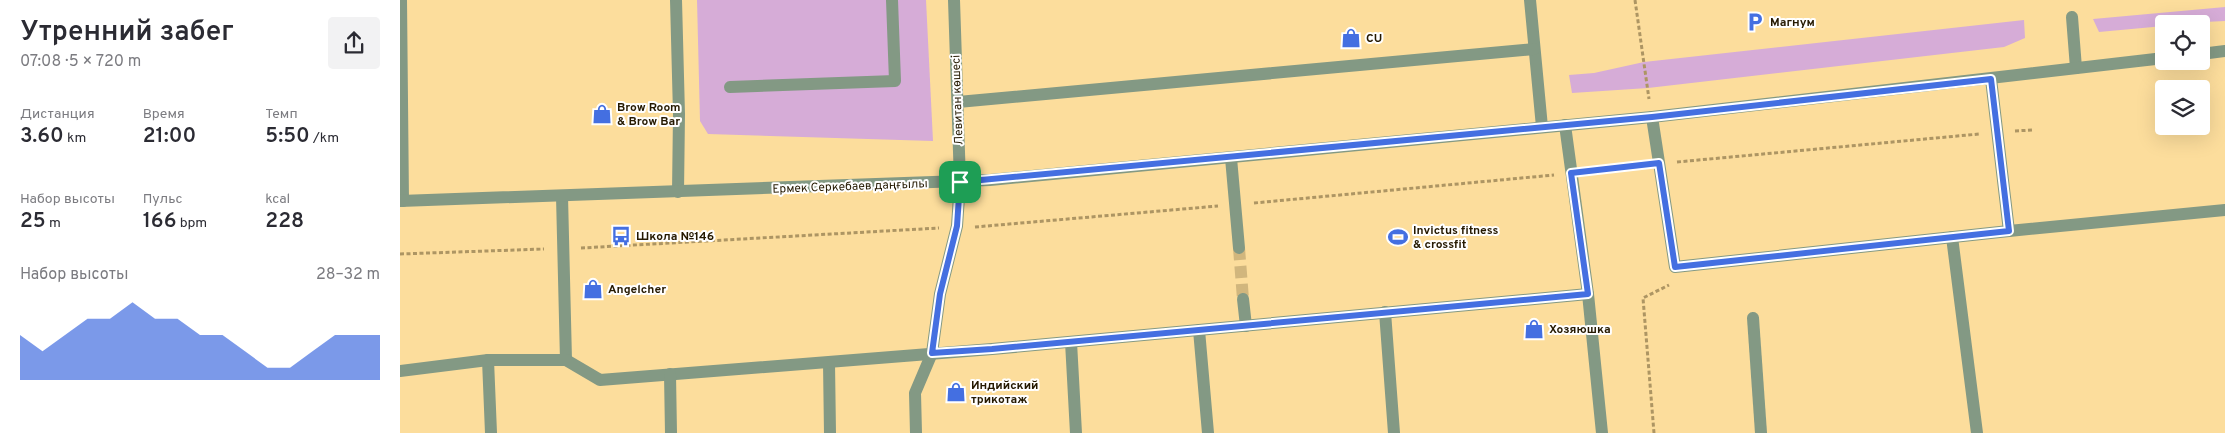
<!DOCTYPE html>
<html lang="ru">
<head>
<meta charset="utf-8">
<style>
  :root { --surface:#fff; --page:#f2f2f3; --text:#2b2b33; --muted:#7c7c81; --accent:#446fe1 }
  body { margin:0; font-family:Overpass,sans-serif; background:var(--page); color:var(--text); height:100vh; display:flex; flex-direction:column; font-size:19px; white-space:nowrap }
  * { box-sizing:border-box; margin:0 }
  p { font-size:16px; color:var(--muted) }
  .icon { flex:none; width:28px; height:28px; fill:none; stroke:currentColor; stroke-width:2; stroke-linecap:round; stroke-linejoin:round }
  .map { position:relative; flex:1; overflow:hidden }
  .side { display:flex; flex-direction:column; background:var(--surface); width:400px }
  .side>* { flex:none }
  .tools { position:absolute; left:1755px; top:15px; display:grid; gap:10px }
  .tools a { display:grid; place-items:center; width:55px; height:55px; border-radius:5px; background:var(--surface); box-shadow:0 5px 20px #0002; font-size:25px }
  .pin { position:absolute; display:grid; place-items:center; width:42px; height:42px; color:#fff; margin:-21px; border-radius:10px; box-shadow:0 2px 8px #0006 }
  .round { display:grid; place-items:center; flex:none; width:52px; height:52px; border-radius:5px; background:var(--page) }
  .head { display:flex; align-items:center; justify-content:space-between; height:85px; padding:0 20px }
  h1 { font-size:28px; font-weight:600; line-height:38px }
  .stats { display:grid; grid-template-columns:repeat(3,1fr); gap:8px; height:85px; padding:5px 20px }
  .stats div { display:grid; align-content:center }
  .stats b { font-size:21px; font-weight:600 }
  .stats small { font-size:14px; font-weight:400 }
  .stats p { font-size:14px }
  .chart { height:140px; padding:10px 20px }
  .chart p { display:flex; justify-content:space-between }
  .chart svg { width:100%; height:90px; margin-top:5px; fill:var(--accent); opacity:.7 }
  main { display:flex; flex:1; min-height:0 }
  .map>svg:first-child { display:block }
</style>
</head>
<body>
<main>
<section class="side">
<div class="head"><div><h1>Утренний забег</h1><p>07:08 · 5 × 720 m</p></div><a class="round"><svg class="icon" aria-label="share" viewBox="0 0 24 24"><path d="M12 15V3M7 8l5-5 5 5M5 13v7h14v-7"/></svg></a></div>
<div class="stats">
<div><p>Дистанция</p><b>3.60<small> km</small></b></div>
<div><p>Время</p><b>21:00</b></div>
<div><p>Темп</p><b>5:50<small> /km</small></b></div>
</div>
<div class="stats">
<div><p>Набор высоты</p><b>25<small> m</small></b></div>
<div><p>Пульс</p><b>166<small> bpm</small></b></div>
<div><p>kcal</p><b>228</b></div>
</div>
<div class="chart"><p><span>Набор высоты</span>28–32 m</p>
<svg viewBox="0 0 160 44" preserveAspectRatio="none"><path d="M0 44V22L10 30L20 22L30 14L40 14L50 6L60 14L70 14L80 22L90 22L100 30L110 38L120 38L130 30L140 22L150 22L160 22V44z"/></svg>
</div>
</section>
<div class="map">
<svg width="1825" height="433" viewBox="0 0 1825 433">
  <rect width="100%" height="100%" fill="#fcdd9c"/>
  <!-- green -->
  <g fill="#d6acd7">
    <polygon points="297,0 526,0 533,141 308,134 300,121"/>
    <polygon points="1825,7 1825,21 1764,24 1764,26 1699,32 1693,19"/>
    <polygon points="1624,20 1625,38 1604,47 1248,88 1172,93 1169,75 1194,73 1244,62"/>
  </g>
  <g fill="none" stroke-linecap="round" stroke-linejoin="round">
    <!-- minor-tunnel -->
    <polyline stroke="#d1b67d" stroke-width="12" stroke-dasharray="12 6" stroke-linecap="butt" points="839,248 843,299"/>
    <!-- path -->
    <g stroke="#ad9563" stroke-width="3" stroke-dasharray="4 2.5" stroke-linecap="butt">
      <polyline points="1235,0 1249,99"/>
      <polyline points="1615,131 1632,130"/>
      <polyline points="1277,162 1579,134"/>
      <polyline points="1190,171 1241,165"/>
      <polyline points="854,203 1154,175"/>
      <polyline points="575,227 818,206"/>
      <polyline points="181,248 539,228"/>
      <polyline points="0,254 144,249"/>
      <polyline points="1254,433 1243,298 1269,285"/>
    </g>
    <!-- minor -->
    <g stroke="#839984" stroke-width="12">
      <polyline points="1,0 3,201"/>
      <polyline points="276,0 279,114 278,192"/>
      <polyline points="1130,0 1142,127"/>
      <polyline points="1672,17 1676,68"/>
      <polyline points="1801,54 1825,51"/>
      <polyline points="1591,79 1609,231"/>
      <polyline points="330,87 495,81 492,0"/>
      <polyline points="558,102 1134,49"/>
      <polyline points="1252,117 1275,267 1609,231 1825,210"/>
      <polyline points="1165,125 1188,294 1202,433"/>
      <polyline points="831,158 839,248"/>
      <polyline points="162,196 166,360"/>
      <polyline points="0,201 590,180 1252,117 1764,58"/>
      <polyline points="1552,237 1577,433"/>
      <polyline points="843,299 846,326"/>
      <polyline points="985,312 994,433"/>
      <polyline points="1353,318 1361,433"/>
      <polyline points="799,330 808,433"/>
      <polyline points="671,342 676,433"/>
      <polyline points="88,360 91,433"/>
      <polyline points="429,363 430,433"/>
      <polyline points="0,371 88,360 166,360 200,380 592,349 1188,294"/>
      <polyline points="270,374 271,433"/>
      <polyline points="516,433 515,393 532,353 540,294 557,226 560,182 554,0"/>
    </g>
  </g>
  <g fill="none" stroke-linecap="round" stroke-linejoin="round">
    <defs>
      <polygon id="route" points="1591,79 1609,231 1275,267 1259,163 1171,173 1188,294 592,349 532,353 540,294 557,226 560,182 1252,117"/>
    </defs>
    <!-- route casing -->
    <use href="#route" stroke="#fff" stroke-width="10"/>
    <!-- route -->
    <use href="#route" stroke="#446fe1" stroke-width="6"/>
  </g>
  <!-- icons -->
  <defs>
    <symbol id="parking-bare" viewBox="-9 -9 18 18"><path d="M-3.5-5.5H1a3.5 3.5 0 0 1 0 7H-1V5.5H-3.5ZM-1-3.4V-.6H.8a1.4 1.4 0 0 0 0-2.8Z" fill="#446fe1" stroke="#fff" stroke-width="2.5" paint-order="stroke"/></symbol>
    <symbol id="shop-bare" viewBox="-9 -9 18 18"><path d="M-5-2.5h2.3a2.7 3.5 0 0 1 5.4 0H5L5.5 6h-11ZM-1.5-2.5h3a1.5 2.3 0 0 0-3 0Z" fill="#446fe1" stroke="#fff" stroke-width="2.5" paint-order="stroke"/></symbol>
    <symbol id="bus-bare" viewBox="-9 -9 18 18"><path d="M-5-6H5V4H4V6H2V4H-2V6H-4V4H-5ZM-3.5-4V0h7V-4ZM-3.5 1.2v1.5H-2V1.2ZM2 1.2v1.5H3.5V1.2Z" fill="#446fe1" stroke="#fff" stroke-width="2.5" paint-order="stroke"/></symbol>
    <symbol id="stadium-bare" viewBox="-9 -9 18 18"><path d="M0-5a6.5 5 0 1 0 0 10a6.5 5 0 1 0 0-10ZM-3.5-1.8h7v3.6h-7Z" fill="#446fe1" stroke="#fff" stroke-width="2.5" paint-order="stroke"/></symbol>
  </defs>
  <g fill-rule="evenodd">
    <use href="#parking-bare" x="1341" y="8" width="28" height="28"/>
    <use href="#shop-bare" x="937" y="24" width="28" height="28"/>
    <use href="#shop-bare" x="188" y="100" width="28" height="28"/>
    <use href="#bus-bare" x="207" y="222" width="28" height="28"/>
    <use href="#stadium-bare" x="984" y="223" width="28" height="28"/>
    <use href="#shop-bare" x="179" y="275" width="28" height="28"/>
    <use href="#shop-bare" x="1120" y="315" width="28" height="28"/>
    <use href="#shop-bare" x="542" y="378" width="28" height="28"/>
  </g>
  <g text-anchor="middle" stroke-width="4" stroke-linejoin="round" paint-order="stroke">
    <!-- poi labels -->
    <g font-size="12" font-weight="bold" fill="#251901" stroke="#fff" text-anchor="start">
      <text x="1370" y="26">Магнум</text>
      <text x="966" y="42">CU</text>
      <text x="217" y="111">Brow Room<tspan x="217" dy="14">&amp; Brow Bar</tspan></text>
      <text x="1013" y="234">Invictus fitness<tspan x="1013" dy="14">&amp; crossfit</tspan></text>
      <text x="236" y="240">Школа №146</text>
      <text x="208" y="293">Angelcher</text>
      <text x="1149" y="333">Хозяюшка</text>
      <text x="571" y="389">Индийский<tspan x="571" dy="14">трикотаж</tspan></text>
    </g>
    <!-- street labels -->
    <g font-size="12" fill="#251901" stroke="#fff">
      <text transform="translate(557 100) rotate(-92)" y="4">Левитан көшесі</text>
      <text transform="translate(450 186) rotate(-2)" y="4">Ермек Серкебаев даңғылы</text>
    </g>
  </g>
</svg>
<div class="tools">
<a><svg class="icon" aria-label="locate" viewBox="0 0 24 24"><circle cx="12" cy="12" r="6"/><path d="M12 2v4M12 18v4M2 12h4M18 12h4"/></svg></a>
<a><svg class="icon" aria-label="layers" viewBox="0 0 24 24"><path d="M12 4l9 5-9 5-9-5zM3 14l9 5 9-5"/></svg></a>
</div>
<div class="pin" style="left:560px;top:182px;background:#1e9e55"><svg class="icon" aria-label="arrive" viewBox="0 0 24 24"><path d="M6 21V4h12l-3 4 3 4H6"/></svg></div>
</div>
</main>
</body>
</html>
